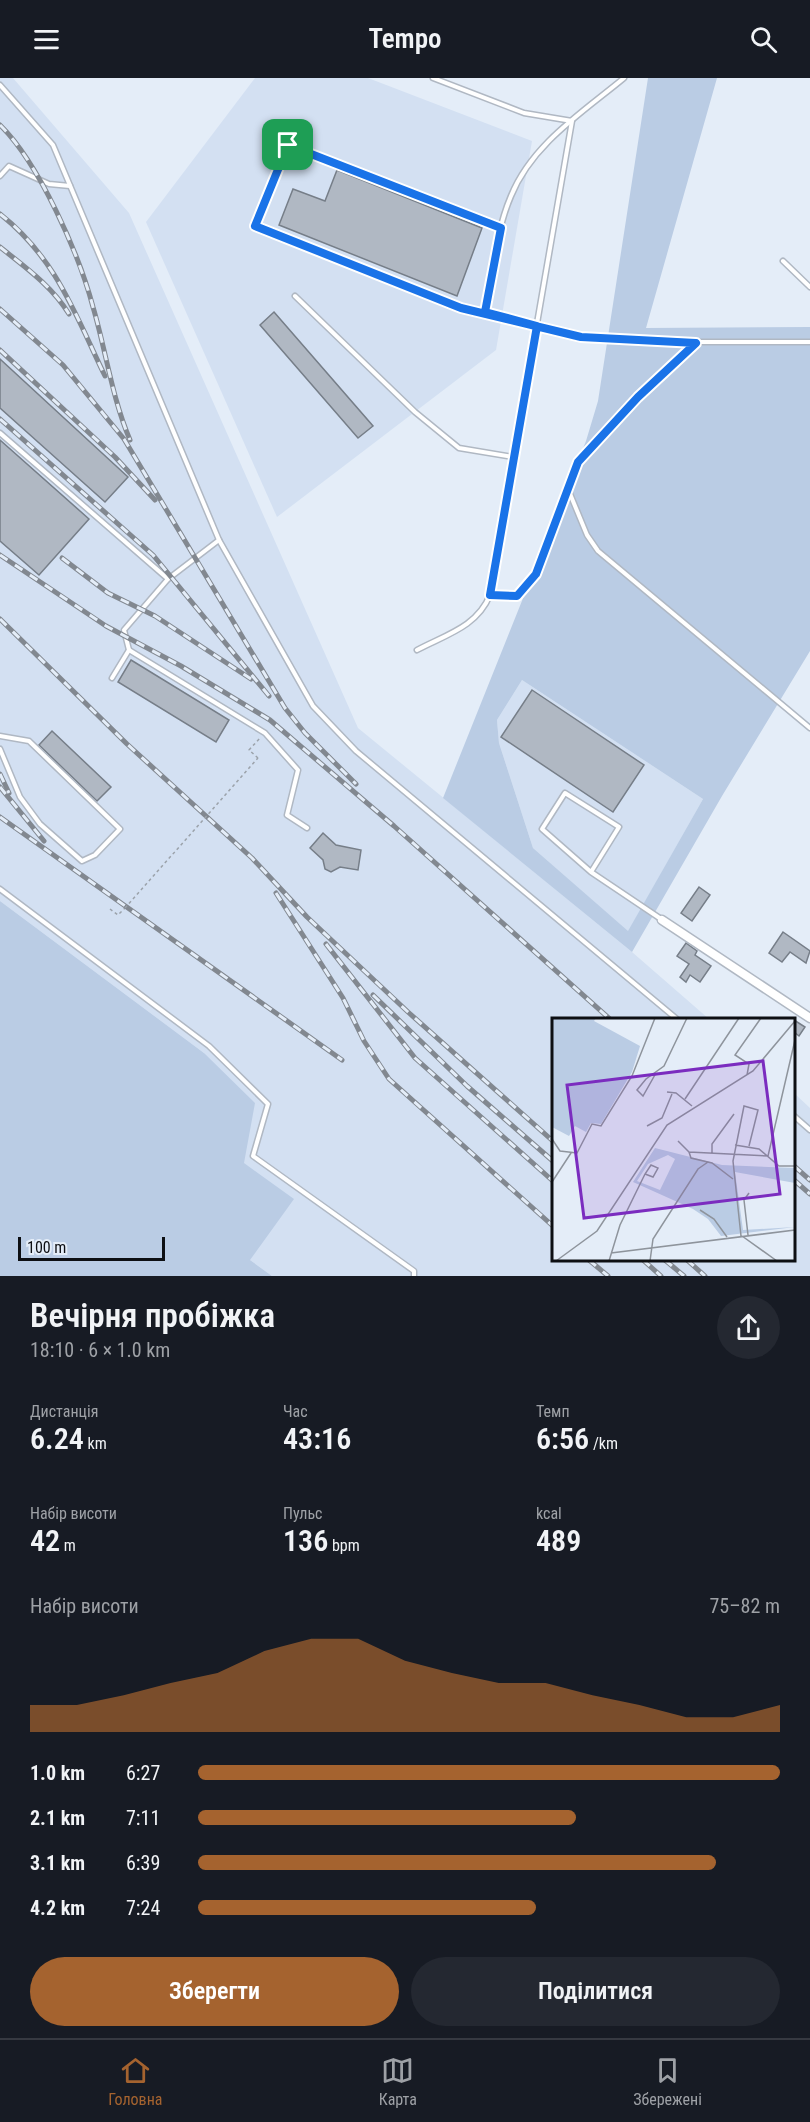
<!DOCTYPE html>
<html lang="uk">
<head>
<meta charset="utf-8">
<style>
  :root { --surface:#171b24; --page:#242831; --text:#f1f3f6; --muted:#9ea1a6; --line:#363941; --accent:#a5632f }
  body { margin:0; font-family:"Roboto Condensed",sans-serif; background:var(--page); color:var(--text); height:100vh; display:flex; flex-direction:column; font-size:22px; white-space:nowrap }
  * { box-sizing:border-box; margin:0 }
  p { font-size:20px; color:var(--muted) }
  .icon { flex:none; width:33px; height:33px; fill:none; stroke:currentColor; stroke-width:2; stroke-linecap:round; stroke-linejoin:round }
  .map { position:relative; height:1198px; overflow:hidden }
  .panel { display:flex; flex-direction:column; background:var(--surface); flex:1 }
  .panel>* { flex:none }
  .scale { position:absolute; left:18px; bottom:15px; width:147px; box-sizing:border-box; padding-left:6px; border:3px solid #0d0f13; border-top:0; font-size:16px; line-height:21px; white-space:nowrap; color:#0d0f13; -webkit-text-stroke:4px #e4edf8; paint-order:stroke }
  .pin { position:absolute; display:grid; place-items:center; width:51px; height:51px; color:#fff; margin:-26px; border-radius:12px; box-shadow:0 3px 9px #0006 }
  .round { display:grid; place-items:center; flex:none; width:63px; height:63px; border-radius:32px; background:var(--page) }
  .overview { display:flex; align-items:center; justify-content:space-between; height:102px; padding:0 30px }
  h1 { font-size:33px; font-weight:600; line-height:45px }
  .stats { display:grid; grid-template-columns:repeat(3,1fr); gap:9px; height:102px; padding:6px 30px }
  .stats div { display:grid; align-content:center }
  .stats b { font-size:30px; font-weight:600 }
  .stats small { font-size:16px; font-weight:400 }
  .stats p { font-size:16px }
  .chart { height:168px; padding:12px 30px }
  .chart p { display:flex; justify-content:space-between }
  .chart svg { width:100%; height:108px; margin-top:6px; fill:var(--accent); opacity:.7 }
  .primary-button { display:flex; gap:12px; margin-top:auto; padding:12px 30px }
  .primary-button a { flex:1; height:69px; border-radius:36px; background:var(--accent); color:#fff; font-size:24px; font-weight:600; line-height:69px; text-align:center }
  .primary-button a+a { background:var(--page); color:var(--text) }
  ul { padding:0 30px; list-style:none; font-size:20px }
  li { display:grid; grid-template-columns:96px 72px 1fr; align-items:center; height:45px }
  li i { height:15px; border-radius:8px; background:var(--accent) }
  header { display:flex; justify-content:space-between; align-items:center; height:78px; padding:0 30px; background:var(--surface); font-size:27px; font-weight:600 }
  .tab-bar { display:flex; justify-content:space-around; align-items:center; height:84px; border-top:2px solid var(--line); background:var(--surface); font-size:16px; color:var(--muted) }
  .tab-bar a { display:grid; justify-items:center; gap:3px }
  .tab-bar .on { color:var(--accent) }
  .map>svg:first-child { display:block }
</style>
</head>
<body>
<header><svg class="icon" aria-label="menu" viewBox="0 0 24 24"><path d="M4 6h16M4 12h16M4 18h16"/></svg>Tempo<svg class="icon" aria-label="search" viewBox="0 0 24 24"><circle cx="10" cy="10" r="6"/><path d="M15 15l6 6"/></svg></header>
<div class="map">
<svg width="810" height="1198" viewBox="0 0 810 1198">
  <rect width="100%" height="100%" fill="#e4edf8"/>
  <!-- built -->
  <g fill="#d3e0f2">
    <polygon points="0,0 13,0 129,135 358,650 632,874 709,941 554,942 554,1182 794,1182 794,1015 810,1030 810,1198 272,1198 250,1182 244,1085 204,975 0,823"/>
    <polygon points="255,0 368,0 532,63 496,272 277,439 146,144"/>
    <polygon points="522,602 703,721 628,854 533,770 499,665 497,642"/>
  </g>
  <!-- green -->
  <g fill="#bacce4" fill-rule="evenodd">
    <path d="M648,0H717L646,250L810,249V573L722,718L632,874L443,720L586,363L598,323ZM522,602L703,721L628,853L533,770L499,665L497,642Z"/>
    <polygon points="0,823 204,975 255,1025 244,1085 294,1121 250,1182 272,1198 0,1198"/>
  </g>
  <!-- building -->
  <g fill="#b0b8c3" stroke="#767e88" stroke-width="1.5">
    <polygon points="337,92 482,150 457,218 279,147 293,111 325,123"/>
    <polygon points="274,234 373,348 358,360 260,247"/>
    <polygon points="0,281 128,399 105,424 0,330"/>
    <polygon points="0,362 89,441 39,497 0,463"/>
    <polygon points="131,582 229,642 216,664 118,604"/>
    <polygon points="532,612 644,687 613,734 501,659"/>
    <polygon points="52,653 111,709 97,723 39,667"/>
    <polygon points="323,755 336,767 361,772 358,792 340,789 331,794 325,791 323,782 310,770"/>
    <polygon points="699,809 710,817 692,843 681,835"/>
    <polygon points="783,854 810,873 806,885 790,874 782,884 769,875"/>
    <polygon points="686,865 697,873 695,877 711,888 700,904 690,897 686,904 680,899 689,886 677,878"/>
    <polygon points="794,942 805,949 799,958 794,954"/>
  </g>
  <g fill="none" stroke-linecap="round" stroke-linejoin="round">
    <defs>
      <g id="lane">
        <polyline points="0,7 53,67 219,462 313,628 356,673 678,942"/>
        <polyline points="0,98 9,88 49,106 70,108"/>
        <polyline points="501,150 288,67 255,149 461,230 581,259 665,264 810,264"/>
        <polyline points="783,183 810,209"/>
        <polyline points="295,218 415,334 459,370 513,379"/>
        <path d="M485,234C492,196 496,153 511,118C532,66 583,34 624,0"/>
        <polyline points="0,355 168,501"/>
        <polyline points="568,411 587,457 598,473 810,650"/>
        <polyline points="490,517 517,518 536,496 578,384 638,319 695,265"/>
        <polyline points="129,572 265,655 298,692 287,737 307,750"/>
        <path d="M417,572C445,557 477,549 490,517L572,43L524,35L433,0"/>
        <polyline points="112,600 129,572 124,552 168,501 219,462"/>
        <polyline points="0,658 29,663 120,751 95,777 82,783 40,746 20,719 0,671"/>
        <polyline points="591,794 619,749 565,715 542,751 591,794 661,841"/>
        <polyline points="0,811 209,968 268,1026 253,1078 414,1193 414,1198"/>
        <polyline points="794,1038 810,1052"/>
      </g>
      <polyline id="street" points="662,842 810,940"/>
    </defs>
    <!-- lane casing -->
    <use href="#lane" stroke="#b0b8c3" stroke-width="7"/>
    <!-- street casing -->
    <use href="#street" stroke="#b0b8c3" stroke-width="11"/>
    <!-- path -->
    <g stroke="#9ba2aa" stroke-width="1.5" stroke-dasharray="3 3" stroke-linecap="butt">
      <polyline points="258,680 249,672 260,660"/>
      <polyline points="110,831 118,837 125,830"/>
    </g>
    <!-- lane -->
    <use href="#lane" stroke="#fff" stroke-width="4"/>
    <!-- street -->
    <use href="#street" stroke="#fff" stroke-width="8"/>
    <defs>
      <g id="rail">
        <path d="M0,47C39,85 79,176 93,229C106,273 112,320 130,362"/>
        <path d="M0,136C56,180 75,236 105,298"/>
        <path d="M0,169C25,189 52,208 69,236"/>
        <polyline points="0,231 63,287 124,361 285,630 305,655 356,706"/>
        <polyline points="0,272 115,379 155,422"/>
        <polyline points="0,341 153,477 269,618"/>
        <polyline points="0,477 106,548 181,588 270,642 394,748 611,942"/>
        <polyline points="62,480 108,515 155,538 251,601"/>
        <polyline points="0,541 127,666 252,780 307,839 408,934 554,1064"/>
        <polyline points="0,696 9,715"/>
        <polyline points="0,709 44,763"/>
        <polyline points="0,739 342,982"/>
        <polyline points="276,815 343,920 364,963 389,1001 554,1149"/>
        <polyline points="326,866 415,980 554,1104"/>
        <polyline points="373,917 467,1008 554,1084"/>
        <polyline points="794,1088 810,1102"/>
        <polyline points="794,1102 810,1116"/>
        <polyline points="589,1182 608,1198"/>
        <polyline points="643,1182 661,1198"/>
        <polyline points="665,1182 684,1198"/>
        <polyline points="687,1182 705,1198"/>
      </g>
    </defs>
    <!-- rail casing -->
    <use href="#rail" stroke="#828890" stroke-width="5"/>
    <!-- rail -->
    <use href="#rail" stroke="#e4edf8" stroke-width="3" stroke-dasharray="9" stroke-linecap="butt"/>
    <!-- path-bridge -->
    <polyline stroke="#9ba2aa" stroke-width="1.5" stroke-dasharray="3 3" stroke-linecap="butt" points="125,830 258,680"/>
  </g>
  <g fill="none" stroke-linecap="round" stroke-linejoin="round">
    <defs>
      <polyline id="route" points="288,67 501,150 485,234 537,248 490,517 517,518 536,496 578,384 638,319 696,265 581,259 461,230 255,148 288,67"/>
    </defs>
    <!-- route casing -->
    <use href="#route" stroke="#fff" stroke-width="12"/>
    <!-- route -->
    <use href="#route" stroke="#1a73e8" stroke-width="8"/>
  </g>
  <!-- overview -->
  <g transform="translate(552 940)">
    <rect width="243" height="243" fill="#e4edf8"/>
    <path d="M0,0H44L42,3L88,28L80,54L49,106L39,105L34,114L23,108L17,118L0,109ZM103,130L170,147L243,150V165L183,154L191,212L243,209L169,218L156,201L141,191L81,164ZM116,137L123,141L108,172L85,163L96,146Z" fill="#bacce4" fill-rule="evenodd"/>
    <path fill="none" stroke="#8e949c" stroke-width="1.5" d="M104,55L91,78L85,72L94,61L112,48L135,0M195,57L197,46L183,37L209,0M115,74L124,75L140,88M133,81L187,0M95,108L110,100L120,76M0,121L8,133L25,135L40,106L49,108L80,58L103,0M126,123L137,134L216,138L243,22M183,127L207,131L227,148H243M137,134L139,140L160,145L181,161M160,135V126L182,96M0,164L19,135M148,192L162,201L175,219M196,217L192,182L197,175M189,218L181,143L192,88L206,92L197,128M190,218L225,243M59,235L243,212M4,243L45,213L115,107L201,53L243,3M25,243H57M57,243L68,207L93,156L99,147L106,150L101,159L93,156M98,243L101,221L146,151L156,144"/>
    <path fill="#7b2cbf" fill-opacity="0.15" stroke="#7b2cbf" stroke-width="3" d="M211,43L228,176L32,200L15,67Z"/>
    <rect width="243" height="243" fill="none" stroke="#0d0f13" stroke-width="3"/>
  </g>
</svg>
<div class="scale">100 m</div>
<div class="pin" style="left:288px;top:67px;background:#1e9e55"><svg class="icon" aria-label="arrive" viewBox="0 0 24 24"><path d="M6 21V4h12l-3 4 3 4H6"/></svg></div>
</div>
<section class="panel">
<div class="overview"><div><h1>Вечірня пробіжка</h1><p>18:10 · 6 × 1.0 km</p></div><a class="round"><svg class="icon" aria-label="share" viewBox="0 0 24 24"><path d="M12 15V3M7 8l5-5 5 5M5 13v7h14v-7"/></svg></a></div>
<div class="stats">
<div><p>Дистанція</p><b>6.24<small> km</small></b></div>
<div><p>Час</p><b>43:16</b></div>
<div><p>Темп</p><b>6:56<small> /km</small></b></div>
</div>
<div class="stats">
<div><p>Набір висоти</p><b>42<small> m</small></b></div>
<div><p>Пульс</p><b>136<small> bpm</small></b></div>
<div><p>kcal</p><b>489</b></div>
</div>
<div class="chart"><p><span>Набір висоти</span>75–82 m</p>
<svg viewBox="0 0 160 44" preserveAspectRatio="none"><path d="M0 44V33L10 33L20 29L30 24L40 20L50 11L60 6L70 6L80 15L90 20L100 24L110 24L120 29L130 33L140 38L150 38L160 33V44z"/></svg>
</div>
<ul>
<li><b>1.0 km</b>6:27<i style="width:100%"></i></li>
<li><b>2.1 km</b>7:11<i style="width:65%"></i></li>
<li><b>3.1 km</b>6:39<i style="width:89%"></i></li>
<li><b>4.2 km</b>7:24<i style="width:58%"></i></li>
</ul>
<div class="primary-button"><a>Зберегти</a><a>Поділитися</a></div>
</section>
<nav class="tab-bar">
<a class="on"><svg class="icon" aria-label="home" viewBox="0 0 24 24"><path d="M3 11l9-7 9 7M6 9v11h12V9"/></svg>Головна</a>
<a><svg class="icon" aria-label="map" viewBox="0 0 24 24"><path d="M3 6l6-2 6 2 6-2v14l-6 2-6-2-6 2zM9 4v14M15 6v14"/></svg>Карта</a>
<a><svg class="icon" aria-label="saved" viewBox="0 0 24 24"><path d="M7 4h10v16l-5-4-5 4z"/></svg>Збережені</a>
</nav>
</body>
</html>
